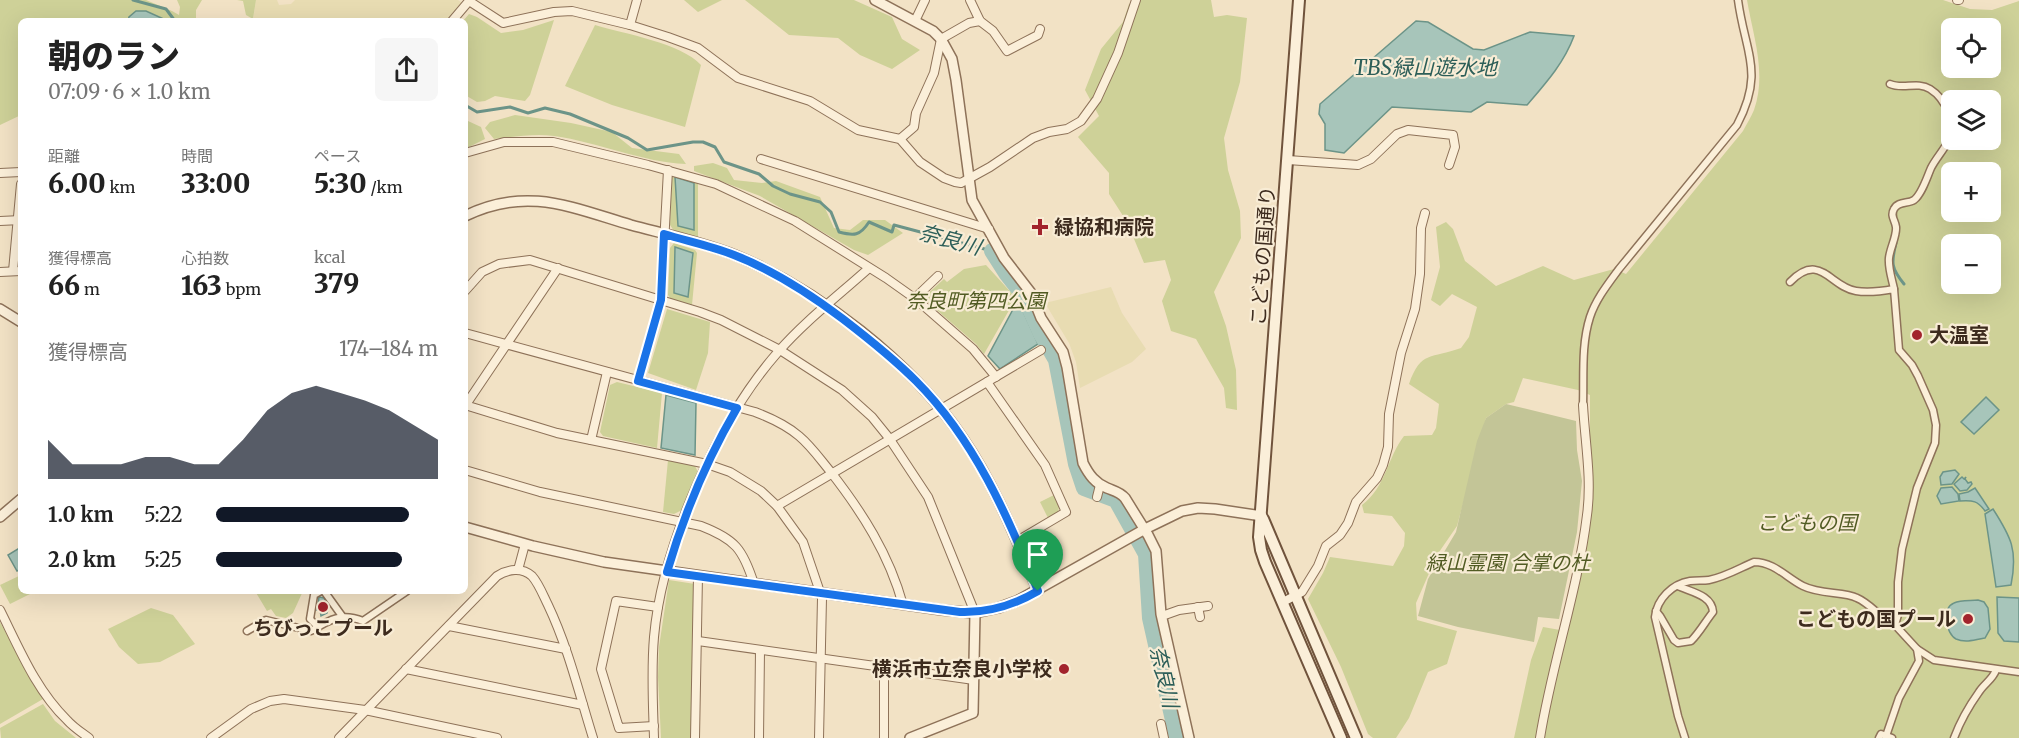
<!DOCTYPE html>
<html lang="ja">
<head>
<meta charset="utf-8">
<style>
  :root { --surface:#fff; --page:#f6f6f6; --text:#222; --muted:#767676; --accent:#111827 }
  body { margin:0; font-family:Merriweather,"Noto Sans JP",serif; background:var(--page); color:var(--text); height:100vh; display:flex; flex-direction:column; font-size:22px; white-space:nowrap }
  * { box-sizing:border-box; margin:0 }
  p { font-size:20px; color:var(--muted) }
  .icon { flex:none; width:33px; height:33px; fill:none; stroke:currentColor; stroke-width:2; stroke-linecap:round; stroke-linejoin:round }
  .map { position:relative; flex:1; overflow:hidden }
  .details { position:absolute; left:18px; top:18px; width:450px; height:576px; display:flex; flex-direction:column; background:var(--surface); border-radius:9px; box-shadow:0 6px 24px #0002 }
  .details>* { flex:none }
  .fabs { position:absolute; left:1941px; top:18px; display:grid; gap:12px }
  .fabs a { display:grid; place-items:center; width:60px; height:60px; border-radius:9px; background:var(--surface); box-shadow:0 6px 24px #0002; font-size:30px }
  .pin { position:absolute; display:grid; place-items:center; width:51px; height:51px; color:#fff; margin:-62px -26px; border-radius:50% 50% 50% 0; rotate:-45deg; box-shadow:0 0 6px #0007 }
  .pin .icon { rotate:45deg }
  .round { display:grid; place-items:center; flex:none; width:63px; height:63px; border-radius:9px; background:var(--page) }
  .head { display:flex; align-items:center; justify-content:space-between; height:102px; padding:0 30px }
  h1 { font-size:33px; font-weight:800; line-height:45px }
  .metrics { display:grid; grid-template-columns:repeat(3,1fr); gap:9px; height:102px; padding:6px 30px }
  .metrics div { display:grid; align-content:center }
  .metrics b { font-size:26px; font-weight:800 }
  .metrics small { font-size:16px; font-weight:400 }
  .metrics p { font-size:16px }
  .chart { height:168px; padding:12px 30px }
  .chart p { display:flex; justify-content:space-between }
  .chart svg { width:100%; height:108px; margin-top:6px; fill:var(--accent); opacity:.7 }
  ul { padding:0 30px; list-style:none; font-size:20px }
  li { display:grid; grid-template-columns:96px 72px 1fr; align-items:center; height:45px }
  li i { height:15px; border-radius:8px; background:var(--accent) }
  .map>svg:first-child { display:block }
</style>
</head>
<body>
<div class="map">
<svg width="2019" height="738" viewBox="0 0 2019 738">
  <rect width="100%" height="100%" fill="#f2e2c5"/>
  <!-- farmland -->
  <g fill="#e8dcb2">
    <polygon points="256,0 277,0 279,5 291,4 295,0 458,0 462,3 447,21 253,21"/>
    <polygon points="1111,287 1122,313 1146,349 1132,362 1080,388 1076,362 1069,343 1045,303"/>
  </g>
  <!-- green -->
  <g fill="#ced198" fill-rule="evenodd">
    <polygon points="0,0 146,0 172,11 179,15 180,7 177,0 202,0 196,10 196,21 21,21 21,115 0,125"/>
    <polygon points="237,0 256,0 253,19 246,15 243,1"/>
    <polygon points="684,0 722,0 698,12"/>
    <polygon points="745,0 854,0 892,17 902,39 920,50 892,69 860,55 838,38 789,35"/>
    <polygon points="1139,0 1211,0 1214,17 1227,15 1247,18 1240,82 1224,138 1228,170 1240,211 1241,238 1214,292 1226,326 1236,370 1237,410 1226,408 1224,388 1196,339 1171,331 1162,301 1171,280 1165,260 1144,263 1127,222 1109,194 1109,173 1078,137 1099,116 1085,90 1101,49 1123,22 1129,4 1137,3"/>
    <path d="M1747,0H1943L1970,9L1992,10L2019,1V738H1514L1531,660L1543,627L1566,631L1573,606L1590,469V395L1578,390L1523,378L1514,402L1506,404L1486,418L1457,526L1437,555L1416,603L1417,620L1457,631L1447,664L1428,672L1409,718L1396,738H1373L1368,734L1341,667L1308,599L1323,573L1330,557L1393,566L1404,546L1405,533L1392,516L1364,513L1362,505C1386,487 1387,458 1404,436L1432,435L1436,428L1439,404L1409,384C1421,350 1431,359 1461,348L1469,337L1477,307L1452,294L1440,306L1431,300L1440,267L1436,227L1446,222L1453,229L1465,261L1496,286L1543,266L1574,280L1614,269L1626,274L1743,131C1746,125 1751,117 1754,110C1767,73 1753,36 1747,0ZM1952,28H1990V68H1952ZM1952,100H1990V140H1952ZM1952,172H1990V212H1952ZM1952,244H1990V284H1952Z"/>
    <polygon points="469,14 477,17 501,33 523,30 554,20 530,95 525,101 495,96 485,101 477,102 465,95 465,21 463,21"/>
    <path d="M595,25C625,34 681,43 701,65L685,127L612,105L565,86Z"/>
    <path d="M515,115L571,123L612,132L632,148L679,154L686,164C641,162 598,142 554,136C535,133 513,137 494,139L485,128L490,122Z"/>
    <polygon points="468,121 481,127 485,139 465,149 465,122"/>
    <polygon points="713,163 727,168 734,180 762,183 776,181 820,197 834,228 850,230 863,220 885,220 903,233 868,255 854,250 760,196 694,171 694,166"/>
    <path d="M674,175L698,182V237L674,231L670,225L672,176ZM675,178L694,183V230L678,226Z"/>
    <path d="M674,243L695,250L697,253L692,305L671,299L668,295L670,248ZM675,247L693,253L687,297L674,293Z"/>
    <polygon points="986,265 1016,298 984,354 976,344 923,298 944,279 947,282 964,269"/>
    <polygon points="667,309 710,322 708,353 696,390 648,373"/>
    <polygon points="617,382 662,393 657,448 603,436 600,432 610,385"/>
    <polygon points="668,460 695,466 699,474 682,510 674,514 663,512"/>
    <polygon points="1054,495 1059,507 1058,513 1048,518 1040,502"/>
    <polygon points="21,575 21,591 36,591 10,604 0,585"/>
    <polygon points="669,580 695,584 691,738 661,738 658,677 659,647"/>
    <polygon points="255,591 303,591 293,613 286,618 276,616 271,609 267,611"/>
    <polygon points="151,608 173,615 195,644 160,662 138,664 119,647 108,629"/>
    <polygon points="0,622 43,699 0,724"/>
    <polygon points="43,704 55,721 76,738 1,738 0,728"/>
  </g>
  <!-- cemetery -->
  <polygon fill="#c3c597" points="1506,404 1576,421 1577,450 1582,481 1577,532 1559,619 1538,617 1534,642 1458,627 1418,616 1428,579 1456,532 1477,441 1486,418"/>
  <!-- water -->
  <g fill="#a7c5ba" stroke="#6c9488" stroke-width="1.5">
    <polygon points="136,11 146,11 168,21 128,21 129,17"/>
    <path d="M1416,21L1428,22L1473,49L1484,50L1530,32L1574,36C1564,63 1546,83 1527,105L1487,102L1471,112L1392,107L1344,153L1325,150V124L1319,114L1320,104Z"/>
    <polygon points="675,177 694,183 694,230 678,226"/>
    <polygon points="675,247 693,253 688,297 674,293"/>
    <polygon points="1018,300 1038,344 1000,369 988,356"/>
    <polygon points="666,395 696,403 695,455 661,448"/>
    <polygon points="1986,397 1999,410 1974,434 1961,422"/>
    <polygon points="1955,470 1959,474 1952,484 1941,485 1940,477 1943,472"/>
    <polygon points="1962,477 1964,479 1966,477 1965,479 1968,483 1971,482 1972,484 1967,490 1960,491 1954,484"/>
    <polygon points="1952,487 1958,494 1959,501 1941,504 1937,496 1941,488"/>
    <path d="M1975,488L1989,509L1985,511C1978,501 1973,500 1960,501L1959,494L1968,492Z"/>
    <path d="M1993,509C2011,537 2018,550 2011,585L1996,587L1985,514Z"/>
    <polygon points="21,547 21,569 17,571 8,555"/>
    <polygon points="319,597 324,598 329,605 327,613 321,616 320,610 317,610"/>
    <polygon points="1997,597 2019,598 2019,642 2004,641 1998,633"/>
    <path d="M1978,600L1984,602L1988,608L1990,629L1985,638C1975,640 1965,643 1956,639C1946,634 1941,608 1954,603C1961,600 1971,601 1978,600Z"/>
  </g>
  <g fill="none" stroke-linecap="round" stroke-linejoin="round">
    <!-- stream -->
    <g stroke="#6c9488" stroke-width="3">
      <polyline points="133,0 166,9 175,21"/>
      <path d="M465,105L477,112L510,107L528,113L545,108L570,114L628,138L647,150L693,142H703L715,147L724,162L759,174L773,186L790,194L820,202L831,212L839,232C854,236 860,236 869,222L892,232L894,225L992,251"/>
      <path d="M1896,243C1891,263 1891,268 1904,284"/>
    </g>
    <!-- river -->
    <polyline stroke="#a7c5ba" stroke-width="16" points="992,251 1006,273 1024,296 1041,334 1056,360 1076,464 1084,488 1116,500 1146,554 1150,618 1177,738"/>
    <defs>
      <g id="pedestrian">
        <path d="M1890,84C1903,90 1917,81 1930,89C1946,99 1956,123 1948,141C1944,150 1936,158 1931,168C1927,177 1922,194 1914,200C1908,204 1898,201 1894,209C1890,216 1895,220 1896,227C1897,236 1890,248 1889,258C1888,268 1892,279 1894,289"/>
        <path d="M1790,282C1820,251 1830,287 1856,291C1868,293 1883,291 1894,289L1899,350L1912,365L1918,376L1933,410L1936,425L1935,443L1917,488L1902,549L1898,582V615L1895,625L1917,649L1934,660L2019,672"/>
        <path d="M1583,405C1584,376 1581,345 1590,317C1596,299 1608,284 1619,269L1737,125C1765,72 1745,53 1738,0"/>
        <polyline points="324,591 342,616"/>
        <path d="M1656,611L1660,616L1674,640L1678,643L1691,641C1700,632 1705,622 1713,612C1712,595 1691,592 1678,586"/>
        <polyline points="318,627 310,619 314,595 321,591"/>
        <path d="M247,631L266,620L311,631C329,620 341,612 363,621L407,591"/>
        <polyline points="1886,736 1899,698 1919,661 1917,649"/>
        <path d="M1685,738L1678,716L1655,617C1657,599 1672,584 1690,581C1696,580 1703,581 1709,580C1725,577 1740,568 1754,562C1774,562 1787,578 1803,586C1821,595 1844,591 1857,598C1871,604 1880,618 1895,625"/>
        <polyline points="1879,738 1881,734 1892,738"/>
        <path d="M1954,738C1960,722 1969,706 1979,692C1984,684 1993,679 1996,670"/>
      </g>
      <g id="minor">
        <polyline points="970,0 980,21 993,31 1007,51 1038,35 1040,29"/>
        <polyline points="1957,0 1959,0"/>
        <polyline points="452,21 469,1 503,23 554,12 572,11 630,25 668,37 698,48 738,78 810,101 858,130 900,139 920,162 944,178 955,182 961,183 990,167 1033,138 1049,132 1067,129 1081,121 1097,99 1118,53 1136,0"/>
        <polyline points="915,21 925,0"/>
        <polyline points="630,25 637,0"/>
        <polyline points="900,139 914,127 916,113 934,73 941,39 969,23 980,21"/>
        <polyline points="465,153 504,142 553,142 648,165 716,184 795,221 886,278 917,300 973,349 996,377"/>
        <polyline points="761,159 989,229"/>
        <polyline points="1288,160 1358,165 1371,159 1397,134 1408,130 1453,135 1455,147 1449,165"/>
        <polyline points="0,173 21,172"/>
        <polyline points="0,221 21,220"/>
        <polyline points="13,271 21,184"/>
        <polyline points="0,272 21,271"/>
        <polyline points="465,291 482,272 499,264 530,260 700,312 721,320 780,350 842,390 872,417 889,438 928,497 975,613"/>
        <polyline points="914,299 938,276"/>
        <path d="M465,333L755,412C771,418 786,425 799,436C811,446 820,459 830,471C862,512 889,554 903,605"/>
        <polyline points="638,381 661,300 668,170"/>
        <polyline points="987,382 1045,465 1066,512 1017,541"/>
        <polyline points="465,405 557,433 707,464 730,472 761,491 777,506 803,542 822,598 819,738"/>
        <polyline points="465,406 558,268"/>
        <polyline points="591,440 607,372"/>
        <path d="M465,470L540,492L701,526C735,539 743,549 754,584"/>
        <polyline points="1097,497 1100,485"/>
        <polyline points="777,506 1041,350"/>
        <polyline points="518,570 525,544"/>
        <polyline points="1283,602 1302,592 1318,566 1326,546 1340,535 1348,523 1356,502 1377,478 1383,465 1388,447 1389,414 1401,353 1415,309 1420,274 1421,228 1425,213"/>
        <polyline points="1198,607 1200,617"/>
        <path d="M0,610C19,648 36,690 67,720C73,727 81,732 89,738"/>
        <polyline points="1162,616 1179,610 1208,606"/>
        <polyline points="449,626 566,649"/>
        <polyline points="698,641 974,680"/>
        <polyline points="406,669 583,705"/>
        <polyline points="1161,724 1164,738"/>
        <polyline points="654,726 619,728 601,669 616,601 658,607"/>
        <polyline points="211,738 251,709 270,701 284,699 365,710 497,738"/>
        <path d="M339,738L497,576C508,569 522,567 532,576C539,584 543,595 548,605C568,647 579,693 593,738"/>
        <path d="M654,738C653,705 651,671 654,637C662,546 718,420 778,352C805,321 839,295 869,268"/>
        <polyline points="695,738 698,576"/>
        <polyline points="759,738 760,650"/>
        <polyline points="884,738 884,667"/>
        <path d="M1540,738C1552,663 1578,590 1587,515C1592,479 1585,442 1583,405"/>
      </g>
      <g id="tertiary">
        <path d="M875,0L933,31L941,39L952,59L956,80L972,200L1004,258L1031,293L1041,318L1063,352L1067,367L1083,463C1089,475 1095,483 1107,488C1114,491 1120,492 1125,498L1148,535L1156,551L1161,614L1189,738"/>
        <path d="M465,216C527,186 570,207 631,225C665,234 702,242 735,255C819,290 911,362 962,437C995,485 1016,539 1038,591"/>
        <polyline points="0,309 21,322"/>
        <polyline points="0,517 21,499"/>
        <polyline points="465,527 533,546 604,562 942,610 975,613 998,608 1017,601 1145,529 1182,511 1198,508 1215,509 1262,516"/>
        <polyline points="910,738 973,713 975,613"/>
      </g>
      <g id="secondary">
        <polyline points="1299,0 1259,537 1261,550 1265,562 1341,738"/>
        <polyline points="1263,519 1356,738"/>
      </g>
    </defs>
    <!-- pedestrian casing -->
    <use href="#pedestrian" stroke="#8e7259" stroke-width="9"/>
    <!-- minor casing -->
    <use href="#minor" stroke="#8e7259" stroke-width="10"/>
    <!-- tertiary casing -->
    <use href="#tertiary" stroke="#8e7259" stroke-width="12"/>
    <!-- secondary casing -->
    <use href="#secondary" stroke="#70533c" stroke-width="14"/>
    <!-- pedestrian -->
    <use href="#pedestrian" stroke="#fbefd9" stroke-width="6"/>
    <!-- minor -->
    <use href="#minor" stroke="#fbefd9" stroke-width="8"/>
    <!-- tertiary -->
    <use href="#tertiary" stroke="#fbefd9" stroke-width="9"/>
    <!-- secondary -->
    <use href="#secondary" stroke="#fbefd9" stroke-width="10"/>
  </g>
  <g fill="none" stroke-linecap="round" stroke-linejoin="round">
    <defs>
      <path id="route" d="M664,234C687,241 712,246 734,255C773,270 810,294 843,319C869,339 893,358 916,381C974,439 1008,516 1038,591C1014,605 988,613 960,612L667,572C684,514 707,459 737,408L638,381L661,300Z"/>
    </defs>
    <!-- route casing -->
    <use href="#route" stroke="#fff" stroke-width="12"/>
    <!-- route -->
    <use href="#route" stroke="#1a73e8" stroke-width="8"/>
  </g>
  <!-- markers -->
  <g fill="#a2242d" stroke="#f8ecd5" stroke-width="2">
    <path d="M1037 218h6v6h6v6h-6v6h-6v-6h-6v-6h6z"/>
    <circle cx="1917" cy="335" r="6"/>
    <circle cx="323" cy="607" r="6"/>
    <circle cx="1968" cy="619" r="6"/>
    <circle cx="1064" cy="669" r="6"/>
  </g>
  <g text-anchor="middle" stroke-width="4.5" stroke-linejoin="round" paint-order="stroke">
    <!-- poi labels -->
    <g font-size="20" font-weight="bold" fill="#3d2b1e" stroke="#f8ecd5" text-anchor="start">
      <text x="1054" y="234">緑協和病院</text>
      <text x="1929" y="342">大温室</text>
      <text x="1956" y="626" text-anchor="end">こどもの国プール</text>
      <text x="323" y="635" text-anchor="middle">ちびっこプール</text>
      <text x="1052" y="676" text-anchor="end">横浜市立奈良小学校</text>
    </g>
    <!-- street labels -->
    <g font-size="20" fill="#3d2b1e" stroke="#f8ecd5">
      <text transform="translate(1263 256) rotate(-86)" y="7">こどもの国通り</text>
    </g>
    <!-- park labels -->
    <g font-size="20" font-style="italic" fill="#515b23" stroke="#f8ecd5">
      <text x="976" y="308">奈良町第四公園</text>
      <text x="1807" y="530">こどもの国</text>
      <text x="1508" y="570">緑山霊園 合掌の杜</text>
    </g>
    <!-- water labels -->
    <g font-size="21" font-style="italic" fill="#2c5e58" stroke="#f8ecd5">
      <text x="1425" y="75">TBS緑山遊水地</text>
      <text transform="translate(950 240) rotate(15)" y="7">奈良川</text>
      <text transform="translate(1164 677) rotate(77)" y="7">奈良川</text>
    </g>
  </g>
</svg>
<div class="fabs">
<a><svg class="icon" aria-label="locate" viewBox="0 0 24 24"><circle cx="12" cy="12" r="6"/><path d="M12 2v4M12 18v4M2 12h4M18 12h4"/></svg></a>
<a><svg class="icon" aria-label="layers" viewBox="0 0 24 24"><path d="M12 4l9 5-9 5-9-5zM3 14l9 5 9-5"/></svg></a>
<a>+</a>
<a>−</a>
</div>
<div class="pin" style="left:1038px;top:591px;background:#1e9e55"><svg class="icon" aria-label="arrive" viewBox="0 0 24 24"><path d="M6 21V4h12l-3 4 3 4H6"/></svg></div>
<section class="details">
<div class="head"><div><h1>朝のラン</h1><p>07:09 · 6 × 1.0 km</p></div><a class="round"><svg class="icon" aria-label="share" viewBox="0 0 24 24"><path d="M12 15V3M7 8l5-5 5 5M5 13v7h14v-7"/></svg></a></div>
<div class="metrics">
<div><p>距離</p><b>6.00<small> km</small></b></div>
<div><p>時間</p><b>33:00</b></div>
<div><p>ペース</p><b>5:30<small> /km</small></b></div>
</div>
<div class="metrics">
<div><p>獲得標高</p><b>66<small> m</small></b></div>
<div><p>心拍数</p><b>163<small> bpm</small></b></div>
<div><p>kcal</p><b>379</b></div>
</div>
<div class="chart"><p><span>獲得標高</span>174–184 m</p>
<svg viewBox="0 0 160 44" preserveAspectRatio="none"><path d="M0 44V28L10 38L20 38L30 38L40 35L50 35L60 38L70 38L80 28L90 16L100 9L110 6L120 9L130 12L140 16L150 22L160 28V44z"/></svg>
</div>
<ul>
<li><b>1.0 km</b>5:22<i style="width:87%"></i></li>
<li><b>2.0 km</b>5:25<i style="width:84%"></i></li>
</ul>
</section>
</div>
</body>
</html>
